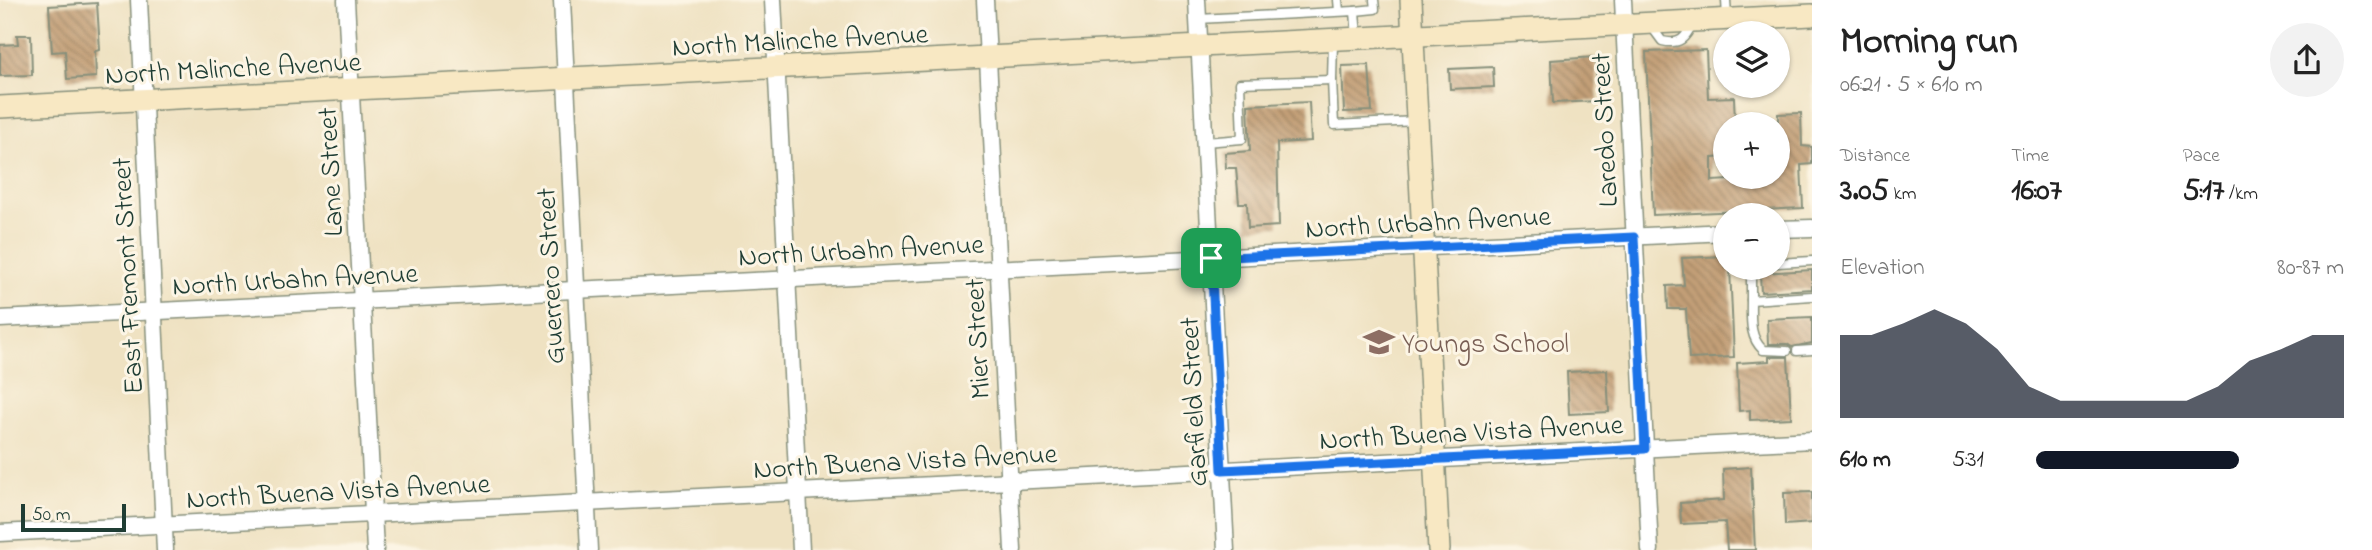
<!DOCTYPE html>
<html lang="en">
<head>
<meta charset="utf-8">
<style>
  :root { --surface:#fff; --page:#f2f2f2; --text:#222; --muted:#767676; --accent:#111827 }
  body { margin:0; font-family:"Indie Flower",sans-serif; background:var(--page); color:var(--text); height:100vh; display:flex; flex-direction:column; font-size:26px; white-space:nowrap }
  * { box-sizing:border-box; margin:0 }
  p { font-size:23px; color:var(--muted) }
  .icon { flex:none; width:38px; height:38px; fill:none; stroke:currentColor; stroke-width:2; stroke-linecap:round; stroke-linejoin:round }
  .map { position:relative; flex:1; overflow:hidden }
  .side { display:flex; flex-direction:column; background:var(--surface); width:560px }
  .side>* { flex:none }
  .tools { position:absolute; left:1713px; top:21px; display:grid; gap:14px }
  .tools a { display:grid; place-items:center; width:77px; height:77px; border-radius:50%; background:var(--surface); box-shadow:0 2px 5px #0004; font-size:35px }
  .scale { position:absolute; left:21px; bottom:18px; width:105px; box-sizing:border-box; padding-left:7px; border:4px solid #1f3d34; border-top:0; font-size:19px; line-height:24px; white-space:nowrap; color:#1f3d34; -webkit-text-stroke:5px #fcf5e5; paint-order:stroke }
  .pin { position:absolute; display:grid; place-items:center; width:60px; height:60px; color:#fff; margin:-30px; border-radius:14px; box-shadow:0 4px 10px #0006 }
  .round { display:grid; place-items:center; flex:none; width:74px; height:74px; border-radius:37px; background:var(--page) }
  .overview { display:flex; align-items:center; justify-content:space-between; height:119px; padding:0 28px }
  h1 { font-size:38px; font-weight:700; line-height:52px }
  .figures { display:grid; grid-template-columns:repeat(3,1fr); gap:10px; height:119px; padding:7px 28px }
  .figures div { display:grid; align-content:center }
  .figures b { font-size:30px; font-weight:700 }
  .figures small { font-size:19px; font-weight:400 }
  .figures p { font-size:19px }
  .chart { height:196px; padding:14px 28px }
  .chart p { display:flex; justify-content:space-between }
  .chart svg { width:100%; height:126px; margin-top:7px; fill:var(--accent); opacity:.7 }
  ul { padding:0 28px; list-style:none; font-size:23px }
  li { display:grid; grid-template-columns:112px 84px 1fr; align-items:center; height:52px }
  li i { height:18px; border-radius:9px; background:var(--accent) }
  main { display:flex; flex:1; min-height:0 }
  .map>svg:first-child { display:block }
</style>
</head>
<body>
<main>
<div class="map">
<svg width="1812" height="550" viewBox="0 0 1812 550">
  <defs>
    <pattern id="building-back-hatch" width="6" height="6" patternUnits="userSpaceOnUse" patternTransform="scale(1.75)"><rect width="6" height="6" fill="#c39f77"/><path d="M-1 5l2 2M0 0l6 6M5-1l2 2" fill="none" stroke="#9e8362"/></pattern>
  </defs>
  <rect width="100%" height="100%" fill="#fcf5e5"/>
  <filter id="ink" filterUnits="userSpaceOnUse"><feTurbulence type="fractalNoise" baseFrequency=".0143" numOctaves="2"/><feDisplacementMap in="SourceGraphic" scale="14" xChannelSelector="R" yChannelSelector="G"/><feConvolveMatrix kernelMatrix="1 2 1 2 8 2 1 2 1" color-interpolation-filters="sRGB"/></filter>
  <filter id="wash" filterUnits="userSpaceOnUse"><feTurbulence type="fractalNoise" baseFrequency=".00686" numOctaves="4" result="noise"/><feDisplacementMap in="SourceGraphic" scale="28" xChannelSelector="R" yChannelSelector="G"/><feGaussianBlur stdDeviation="1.57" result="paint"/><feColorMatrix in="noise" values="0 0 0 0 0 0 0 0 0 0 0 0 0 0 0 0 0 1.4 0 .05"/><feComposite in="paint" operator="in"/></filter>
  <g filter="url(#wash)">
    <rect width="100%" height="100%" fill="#efe2c2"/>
    <g id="blocks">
      <!-- building -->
      <g fill="url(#building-back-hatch)">
        <polygon points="97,3 100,50 95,51 96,77 67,79 65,51 52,52 49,6"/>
        <polygon points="17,35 31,35 32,75 0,76 0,45 18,44"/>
        <polygon points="1706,50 1708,98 1734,97 1735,124 1726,124 1726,157 1712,158 1712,181 1750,179 1750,177 1778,177 1778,114 1801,113 1802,146 1812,147 1812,164 1801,165 1803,208 1653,215 1646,52"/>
        <polygon points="1595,57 1598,101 1553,103 1551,60"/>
        <polygon points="1369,65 1372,111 1344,112 1342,66"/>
        <polygon points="1493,67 1494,87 1450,89 1449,69"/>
        <polygon points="1309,102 1311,141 1277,143 1279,226 1248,228 1247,203 1239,203 1236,168 1226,168 1225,153 1250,151 1248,105"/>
        <polygon points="1726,256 1726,268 1730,268 1734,357 1689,359 1686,309 1668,309 1667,286 1684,285 1682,258"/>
        <polygon points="1812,270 1812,289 1761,292 1760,273"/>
        <polygon points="1812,317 1812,343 1792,347 1787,344 1768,344 1767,319"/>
        <polygon points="1769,357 1788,357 1791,418 1750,420 1750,410 1739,411 1737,363 1769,361"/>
        <polygon points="1607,370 1609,412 1569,414 1567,372"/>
        <polygon points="1751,467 1755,550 1727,550 1725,522 1681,524 1680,503 1724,500 1723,469"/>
        <polygon points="1812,492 1812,523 1785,525 1784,493"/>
      </g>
    </g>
  </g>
  <g filter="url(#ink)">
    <use href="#blocks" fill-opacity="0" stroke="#87907b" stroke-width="2"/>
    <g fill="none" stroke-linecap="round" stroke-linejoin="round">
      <defs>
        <g id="lane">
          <polyline points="1338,0 1339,11"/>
          <polyline points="1726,0 1727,18"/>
          <polyline points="1355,11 1375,9 1374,0"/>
          <polyline points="1198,19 1355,11 1357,38"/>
          <path d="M1651,26L1662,41C1680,45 1685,39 1693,23"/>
          <polyline points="1333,42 1332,80 1334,125 1417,121"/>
          <polyline points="1205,142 1242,139 1240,83 1332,80"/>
          <polyline points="1778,263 1812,261"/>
          <polyline points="1751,268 1751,300 1812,296"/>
          <path d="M1751,300C1751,319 1749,337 1763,350L1787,351"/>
          <polyline points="1797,351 1812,350"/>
        </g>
        <g id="street">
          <polyline points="139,0 165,550"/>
          <polyline points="346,0 375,550"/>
          <polyline points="562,0 589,550"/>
          <polyline points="773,0 801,550"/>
          <polyline points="985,0 1013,550"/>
          <polyline points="1197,0 1226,550"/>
          <polyline points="1623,0 1650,550"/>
          <polyline points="1778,229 1812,228"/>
          <polyline points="0,319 1726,232"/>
          <polyline points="0,533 1812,440"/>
        </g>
        <g id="secondary">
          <polyline points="1411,0 1439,550"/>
          <polyline points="0,107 1812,15"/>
        </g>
      </defs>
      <!-- lane casing -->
      <use href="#lane" stroke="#87907b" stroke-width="11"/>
      <!-- street casing -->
      <use href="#street" stroke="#87907b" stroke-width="19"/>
      <!-- secondary casing -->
      <use href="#secondary" stroke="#87907b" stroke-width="24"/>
      <!-- lane -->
      <use href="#lane" stroke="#fff" stroke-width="8"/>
      <!-- street -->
      <use href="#street" stroke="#fff" stroke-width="16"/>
      <!-- secondary -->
      <use href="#secondary" stroke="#f8e8c3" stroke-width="21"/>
    </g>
  </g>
  <g fill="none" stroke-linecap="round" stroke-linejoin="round" filter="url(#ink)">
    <defs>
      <polygon id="route" points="1634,237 1645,449 1222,470 1211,258"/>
    </defs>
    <!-- route casing -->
    <use href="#route" stroke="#fff" stroke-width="14"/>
    <!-- route -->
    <use href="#route" stroke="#1a73e8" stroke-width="9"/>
  </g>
  <!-- icons -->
  <defs>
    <symbol id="school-bare" viewBox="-9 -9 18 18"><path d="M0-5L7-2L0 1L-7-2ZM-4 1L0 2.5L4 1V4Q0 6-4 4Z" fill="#8d6e63" stroke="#fcf5e5" stroke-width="2.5" paint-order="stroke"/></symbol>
  </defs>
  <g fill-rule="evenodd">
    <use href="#school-bare" x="1357" y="320" width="44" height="44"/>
  </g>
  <g text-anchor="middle" stroke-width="6" stroke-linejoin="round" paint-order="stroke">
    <!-- street labels -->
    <g font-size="28" fill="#1f3d34" stroke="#fcf5e5">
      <text transform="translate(800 39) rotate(-3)" y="10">North Malinche Avenue</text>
      <text transform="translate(233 67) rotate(-3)" y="10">North Malinche Avenue</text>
      <text transform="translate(1603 130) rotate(-93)" y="10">Laredo Street</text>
      <text transform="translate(329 172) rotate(-93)" y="10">Lane Street</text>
      <text transform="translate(1428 221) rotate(-3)" y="10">North Urbahn Avenue</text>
      <text transform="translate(861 249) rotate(-3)" y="10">North Urbahn Avenue</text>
      <text transform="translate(126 276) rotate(-93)" y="10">East Fremont Street</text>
      <text transform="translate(549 276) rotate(-93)" y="10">Guerrero Street</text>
      <text transform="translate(295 278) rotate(-3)" y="10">North Urbahn Avenue</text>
      <text transform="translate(976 339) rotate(-93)" y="10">Mier Street</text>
      <text transform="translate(1192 402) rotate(-93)" y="10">Garfield Street</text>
      <text transform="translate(1471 431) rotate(-3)" y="10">North Buena Vista Avenue</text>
      <text transform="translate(905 460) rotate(-3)" y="10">North Buena Vista Avenue</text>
      <text transform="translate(338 490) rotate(-3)" y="10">North Buena Vista Avenue</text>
    </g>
    <!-- education labels -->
    <g font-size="28" fill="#785e54" stroke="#fcf5e5" text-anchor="start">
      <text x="1402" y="352">Youngs School</text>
    </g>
  </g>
</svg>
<div class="tools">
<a><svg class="icon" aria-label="layers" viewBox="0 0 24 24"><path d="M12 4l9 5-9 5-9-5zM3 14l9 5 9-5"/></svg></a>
<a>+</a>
<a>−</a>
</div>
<div class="scale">50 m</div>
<div class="pin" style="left:1211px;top:258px;background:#1e9e55"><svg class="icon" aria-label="arrive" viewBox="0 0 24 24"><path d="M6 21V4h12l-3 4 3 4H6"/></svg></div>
</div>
<section class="side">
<div class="overview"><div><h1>Morning run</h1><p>06:21 · 5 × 610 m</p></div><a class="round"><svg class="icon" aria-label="share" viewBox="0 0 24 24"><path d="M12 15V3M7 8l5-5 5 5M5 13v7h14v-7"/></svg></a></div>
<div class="figures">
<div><p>Distance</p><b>3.05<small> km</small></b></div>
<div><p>Time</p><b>16:07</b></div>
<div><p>Pace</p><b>5:17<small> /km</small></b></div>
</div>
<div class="chart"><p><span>Elevation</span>80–87 m</p>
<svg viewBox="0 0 160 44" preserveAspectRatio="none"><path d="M0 44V15L10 15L20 11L30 6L40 11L50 20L60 33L70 38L80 38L90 38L100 38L110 38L120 33L130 24L140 20L150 15L160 15V44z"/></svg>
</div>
<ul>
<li><b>610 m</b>5:31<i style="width:66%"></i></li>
</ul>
</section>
</main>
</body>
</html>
